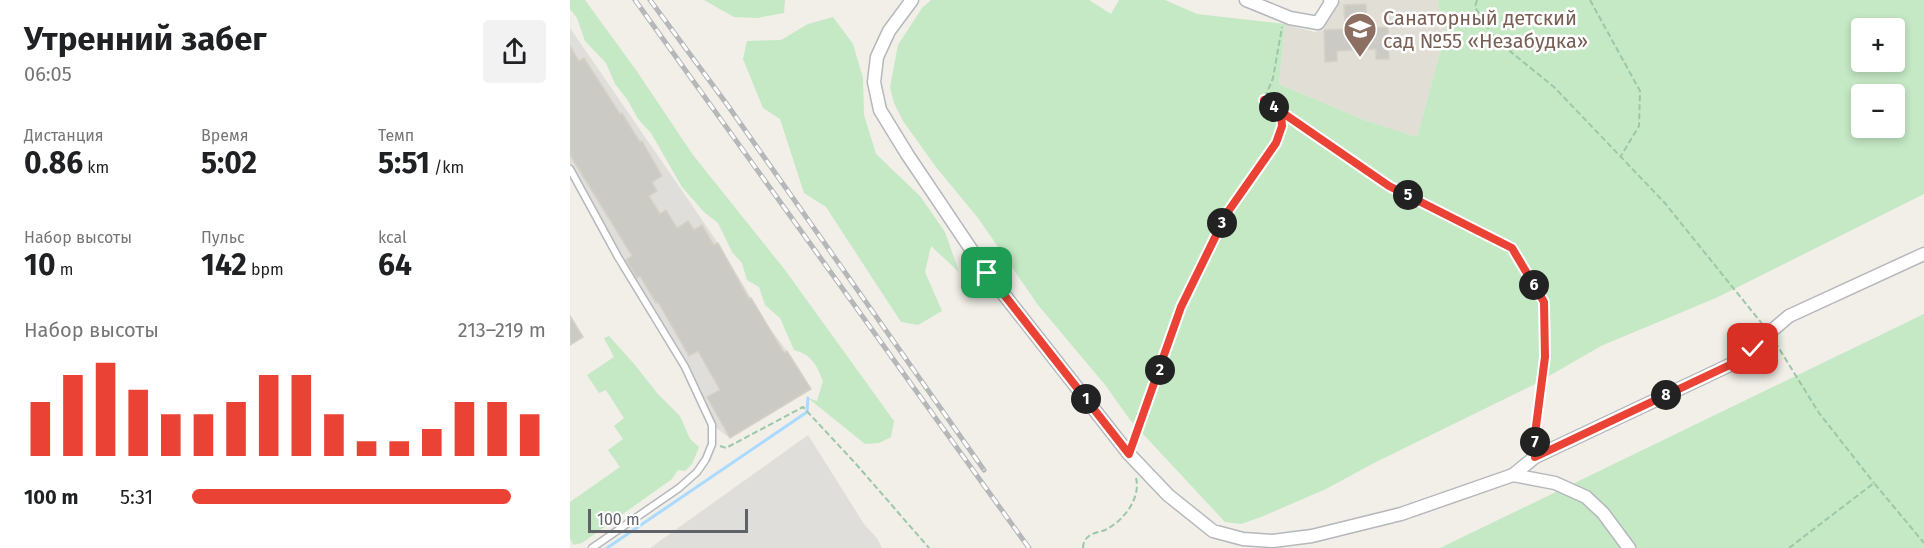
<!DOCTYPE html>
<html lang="ru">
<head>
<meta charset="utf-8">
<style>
  :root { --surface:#fff; --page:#f2f2f2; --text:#202124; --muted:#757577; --accent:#ea4335 }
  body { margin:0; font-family:"Fira Sans",sans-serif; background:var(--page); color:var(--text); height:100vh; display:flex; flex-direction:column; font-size:22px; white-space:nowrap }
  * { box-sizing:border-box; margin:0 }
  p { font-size:20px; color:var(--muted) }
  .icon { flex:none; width:33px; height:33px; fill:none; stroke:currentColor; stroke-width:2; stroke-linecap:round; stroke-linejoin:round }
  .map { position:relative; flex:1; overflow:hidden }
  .panel { display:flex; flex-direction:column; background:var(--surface); width:570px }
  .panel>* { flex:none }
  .fabs { position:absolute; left:1281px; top:18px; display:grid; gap:12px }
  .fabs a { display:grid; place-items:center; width:54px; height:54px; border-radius:6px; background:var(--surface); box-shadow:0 3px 9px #0003; font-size:30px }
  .scale { position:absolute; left:18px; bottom:15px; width:160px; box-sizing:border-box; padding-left:6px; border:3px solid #5f6368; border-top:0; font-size:16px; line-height:21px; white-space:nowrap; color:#5f6368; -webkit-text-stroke:4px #fff; paint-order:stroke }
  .pin { position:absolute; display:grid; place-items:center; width:51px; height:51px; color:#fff; margin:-26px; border-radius:12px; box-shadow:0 3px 9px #0006 }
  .km { position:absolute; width:30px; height:30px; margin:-15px; border-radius:50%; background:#222; color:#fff; font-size:16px; line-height:30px; text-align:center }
  .round { display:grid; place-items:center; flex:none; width:63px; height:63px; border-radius:6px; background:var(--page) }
  .summary { display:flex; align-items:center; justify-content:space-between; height:102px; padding:0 24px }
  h1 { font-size:33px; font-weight:700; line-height:45px }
  .stats { display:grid; grid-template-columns:repeat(3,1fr); gap:9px; height:102px; padding:6px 24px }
  .stats div { display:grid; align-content:center }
  .stats b { font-size:30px; font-weight:700 }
  .stats small { font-size:16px; font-weight:400 }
  .stats p { font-size:16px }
  .chart { height:168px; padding:12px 24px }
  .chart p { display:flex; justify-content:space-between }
  .chart svg { width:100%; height:108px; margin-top:6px; stroke:var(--accent); stroke-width:6 }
  ul { padding:0 24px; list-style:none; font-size:20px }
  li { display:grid; grid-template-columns:96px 72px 1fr; align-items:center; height:45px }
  li i { height:15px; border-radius:8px; background:var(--accent) }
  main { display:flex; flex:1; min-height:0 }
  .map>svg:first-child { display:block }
</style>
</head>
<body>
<main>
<section class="panel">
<div class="summary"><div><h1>Утренний забег</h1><p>06:05</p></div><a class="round"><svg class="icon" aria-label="share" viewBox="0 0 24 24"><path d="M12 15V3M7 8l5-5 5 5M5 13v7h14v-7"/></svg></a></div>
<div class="stats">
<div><p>Дистанция</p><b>0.86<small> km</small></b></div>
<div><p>Время</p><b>5:02</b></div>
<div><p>Темп</p><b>5:51<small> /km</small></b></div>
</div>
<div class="stats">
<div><p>Набор высоты</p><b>10<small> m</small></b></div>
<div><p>Пульс</p><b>142<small> bpm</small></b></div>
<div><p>kcal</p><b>64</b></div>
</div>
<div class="chart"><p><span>Набор высоты</span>213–219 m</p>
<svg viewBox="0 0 160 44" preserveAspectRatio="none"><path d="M5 44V22M15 44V11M25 44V6M35 44V17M45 44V27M55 44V27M65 44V22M75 44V11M85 44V11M95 44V27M105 44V38M115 44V38M125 44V33M135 44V22M145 44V22M155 44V27"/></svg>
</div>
<ul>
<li><b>100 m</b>5:31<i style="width:90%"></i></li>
</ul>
</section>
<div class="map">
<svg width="1354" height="548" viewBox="0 0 1354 548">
  <rect width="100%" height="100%" fill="#f1efe8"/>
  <!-- industrial -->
  <g fill="#e0deda">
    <polygon points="0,28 148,243 198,326 217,351 241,389 160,438 142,425 129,395 0,169"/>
    <polygon points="238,435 294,524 307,538 312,548 80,548"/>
  </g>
  <!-- education -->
  <polygon fill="#e1ded6" points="771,0 867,0 876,30 847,137 794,120 709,84 715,24 744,32 754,30 755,18"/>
  <!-- green -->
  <g fill="#c5e8c5" fill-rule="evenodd">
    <path d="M0,0H15L66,70L123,155L215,270L324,421L321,437L309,443L295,444L238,398L247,401L253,381C246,364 242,355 224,350L210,318L195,305L189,287L177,280L172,263L162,252L148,223L134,212L112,187L81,133L68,119L57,99L45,84L36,63L15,41L7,18L0,9Z"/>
    <polygon points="134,0 215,0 214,13 187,18 164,17"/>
    <path d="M361,0H519L541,14L549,0H595L627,14L715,24L709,84L794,120L847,137L876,30L867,0H1354V194L1148,297L1031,346L965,384L804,463L756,489L691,517L671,524L655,522L560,420L536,386L468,305L408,218L366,167L333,121L324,103L320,87L328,45L352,8ZM1292,28H1324V62H1292ZM1292,94H1324V128H1292Z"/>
    <polygon points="263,17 283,44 293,78 294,115 306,154 350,196 375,232 389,272 361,246 355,272 372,311 348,325 331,322 256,207 234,193 210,119 193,108 173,59 177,41 211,40 238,24"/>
    <polygon points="1354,314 1354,548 870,548"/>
    <polygon points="39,336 65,365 87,393 110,416 120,439 129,447 122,464 115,471 108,470 102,479 12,543 3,545 0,538 0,502 50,467 38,450 53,439 44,426 54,418 36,390 29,393 17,375 44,357 34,338"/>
  </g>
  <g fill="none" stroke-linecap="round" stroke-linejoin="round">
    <!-- stream -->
    <polyline stroke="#aadaff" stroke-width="3" points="37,548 237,412 238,398"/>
  </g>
  <!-- building -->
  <g fill="#cccac5" stroke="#d6d1c6" stroke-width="1.5">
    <polygon points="796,4 797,28 818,27 819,59 806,59 806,49 767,51 767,61 755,62 754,30 775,29 774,5"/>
    <polygon points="0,46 9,61 14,58 50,114 52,113 70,142 72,141 92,176 82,182 87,191 79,196 90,214 96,210 107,228 118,221 124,230 132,225 144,245 148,243 179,299 181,298 214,353 217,351 241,389 160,438 137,397 150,390 128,351 119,356 88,302 86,303 70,276 67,278 56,260 62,256 0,155"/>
    <polygon points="0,316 13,337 0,345"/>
  </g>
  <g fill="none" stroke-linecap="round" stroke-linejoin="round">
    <defs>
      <polyline id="service" points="0,169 48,257 115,367 142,425 142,444 136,459 127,472 109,488 22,548"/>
      <g id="minor">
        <polyline points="342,0 319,31 307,57 304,82 310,110 337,154 417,273 559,454 598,495 643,531 673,539 703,541 742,536 831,514 943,475 985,483 1016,497 1033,513 1059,548"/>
        <polyline points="676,0 720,18 748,23 762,1 760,0"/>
        <polyline points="943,475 965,457 1164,363 1219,316 1354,254"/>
      </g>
    </defs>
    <!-- service casing -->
    <use href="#service" stroke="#b5b8bc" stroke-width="9"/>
    <!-- minor casing -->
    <use href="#minor" stroke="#b5b8bc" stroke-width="15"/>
    <!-- path -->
    <g stroke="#9cc7a9" stroke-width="2" stroke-dasharray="6 3" stroke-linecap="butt">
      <polyline points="907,0 905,7 925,39 984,87 1094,202 1193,325"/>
      <polyline points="1020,0 1070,91 1069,126 1051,156"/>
      <polyline points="709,110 819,186 942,248 974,302 974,357 965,444"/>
      <polyline points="1205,342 1249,413 1304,483"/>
      <polyline points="564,441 611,307 657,213 706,143 712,126 711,113 694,100 703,78 712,27"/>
      <polyline points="150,446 156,448 233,407 286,464 359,548"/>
      <path d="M513,548C513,543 515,539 519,536C524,532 532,532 537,529C554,520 571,498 566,478"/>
      <polyline points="1219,548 1304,483 1354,543"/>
    </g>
    <!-- service -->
    <use href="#service" stroke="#fff" stroke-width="6"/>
    <!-- minor -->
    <use href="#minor" stroke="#fff" stroke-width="12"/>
    <defs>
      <g id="rail">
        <polyline points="65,0 459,548"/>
        <polyline points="80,0 156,103 414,470"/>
      </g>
    </defs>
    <!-- rail casing -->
    <use href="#rail" stroke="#b6b7b8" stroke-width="5"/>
    <!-- rail -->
    <use href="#rail" stroke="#fff" stroke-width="3" stroke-dasharray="9" stroke-linecap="butt"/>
  </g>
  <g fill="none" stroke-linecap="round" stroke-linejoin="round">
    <defs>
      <polyline id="route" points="417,273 559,454 611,307 657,213 706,143 712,126 711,113 694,100 819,186 942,248 974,302 975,357 965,434 965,457 1164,363 1183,349"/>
    </defs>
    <!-- route casing -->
    <use href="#route" stroke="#fff" stroke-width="12"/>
    <!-- route -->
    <use href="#route" stroke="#ea4335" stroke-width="8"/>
  </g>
  <!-- icons -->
  <defs>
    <symbol id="school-pin" viewBox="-11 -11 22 30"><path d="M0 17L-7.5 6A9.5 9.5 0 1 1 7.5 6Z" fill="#8d6e63" stroke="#fff"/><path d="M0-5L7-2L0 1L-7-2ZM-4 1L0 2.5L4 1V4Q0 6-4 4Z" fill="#fff"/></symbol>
  </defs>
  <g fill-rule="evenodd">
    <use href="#school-pin" x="771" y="10" width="38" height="52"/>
  </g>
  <g text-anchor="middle" stroke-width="5" stroke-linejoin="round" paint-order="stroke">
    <!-- education labels -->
    <g font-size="20" fill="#785e54" stroke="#fff" text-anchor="start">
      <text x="813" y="25">Санаторный детский<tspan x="813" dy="23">сад №55 «Незабудка»</tspan></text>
    </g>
  </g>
</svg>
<div class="fabs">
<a>+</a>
<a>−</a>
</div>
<div class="scale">100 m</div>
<div class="pin" style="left:417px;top:273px;background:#1e9e55"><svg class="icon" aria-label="arrive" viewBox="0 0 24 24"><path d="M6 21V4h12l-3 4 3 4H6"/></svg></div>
<div class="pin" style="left:1183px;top:349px;background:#d93025"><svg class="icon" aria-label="check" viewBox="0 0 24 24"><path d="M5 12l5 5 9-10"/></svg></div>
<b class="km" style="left:516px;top:399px">1</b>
<b class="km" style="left:590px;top:370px">2</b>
<b class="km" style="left:652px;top:223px">3</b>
<b class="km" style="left:704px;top:107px">4</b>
<b class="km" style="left:838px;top:195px">5</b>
<b class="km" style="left:964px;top:285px">6</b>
<b class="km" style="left:965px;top:442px">7</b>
<b class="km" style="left:1096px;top:395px">8</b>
</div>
</main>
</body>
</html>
